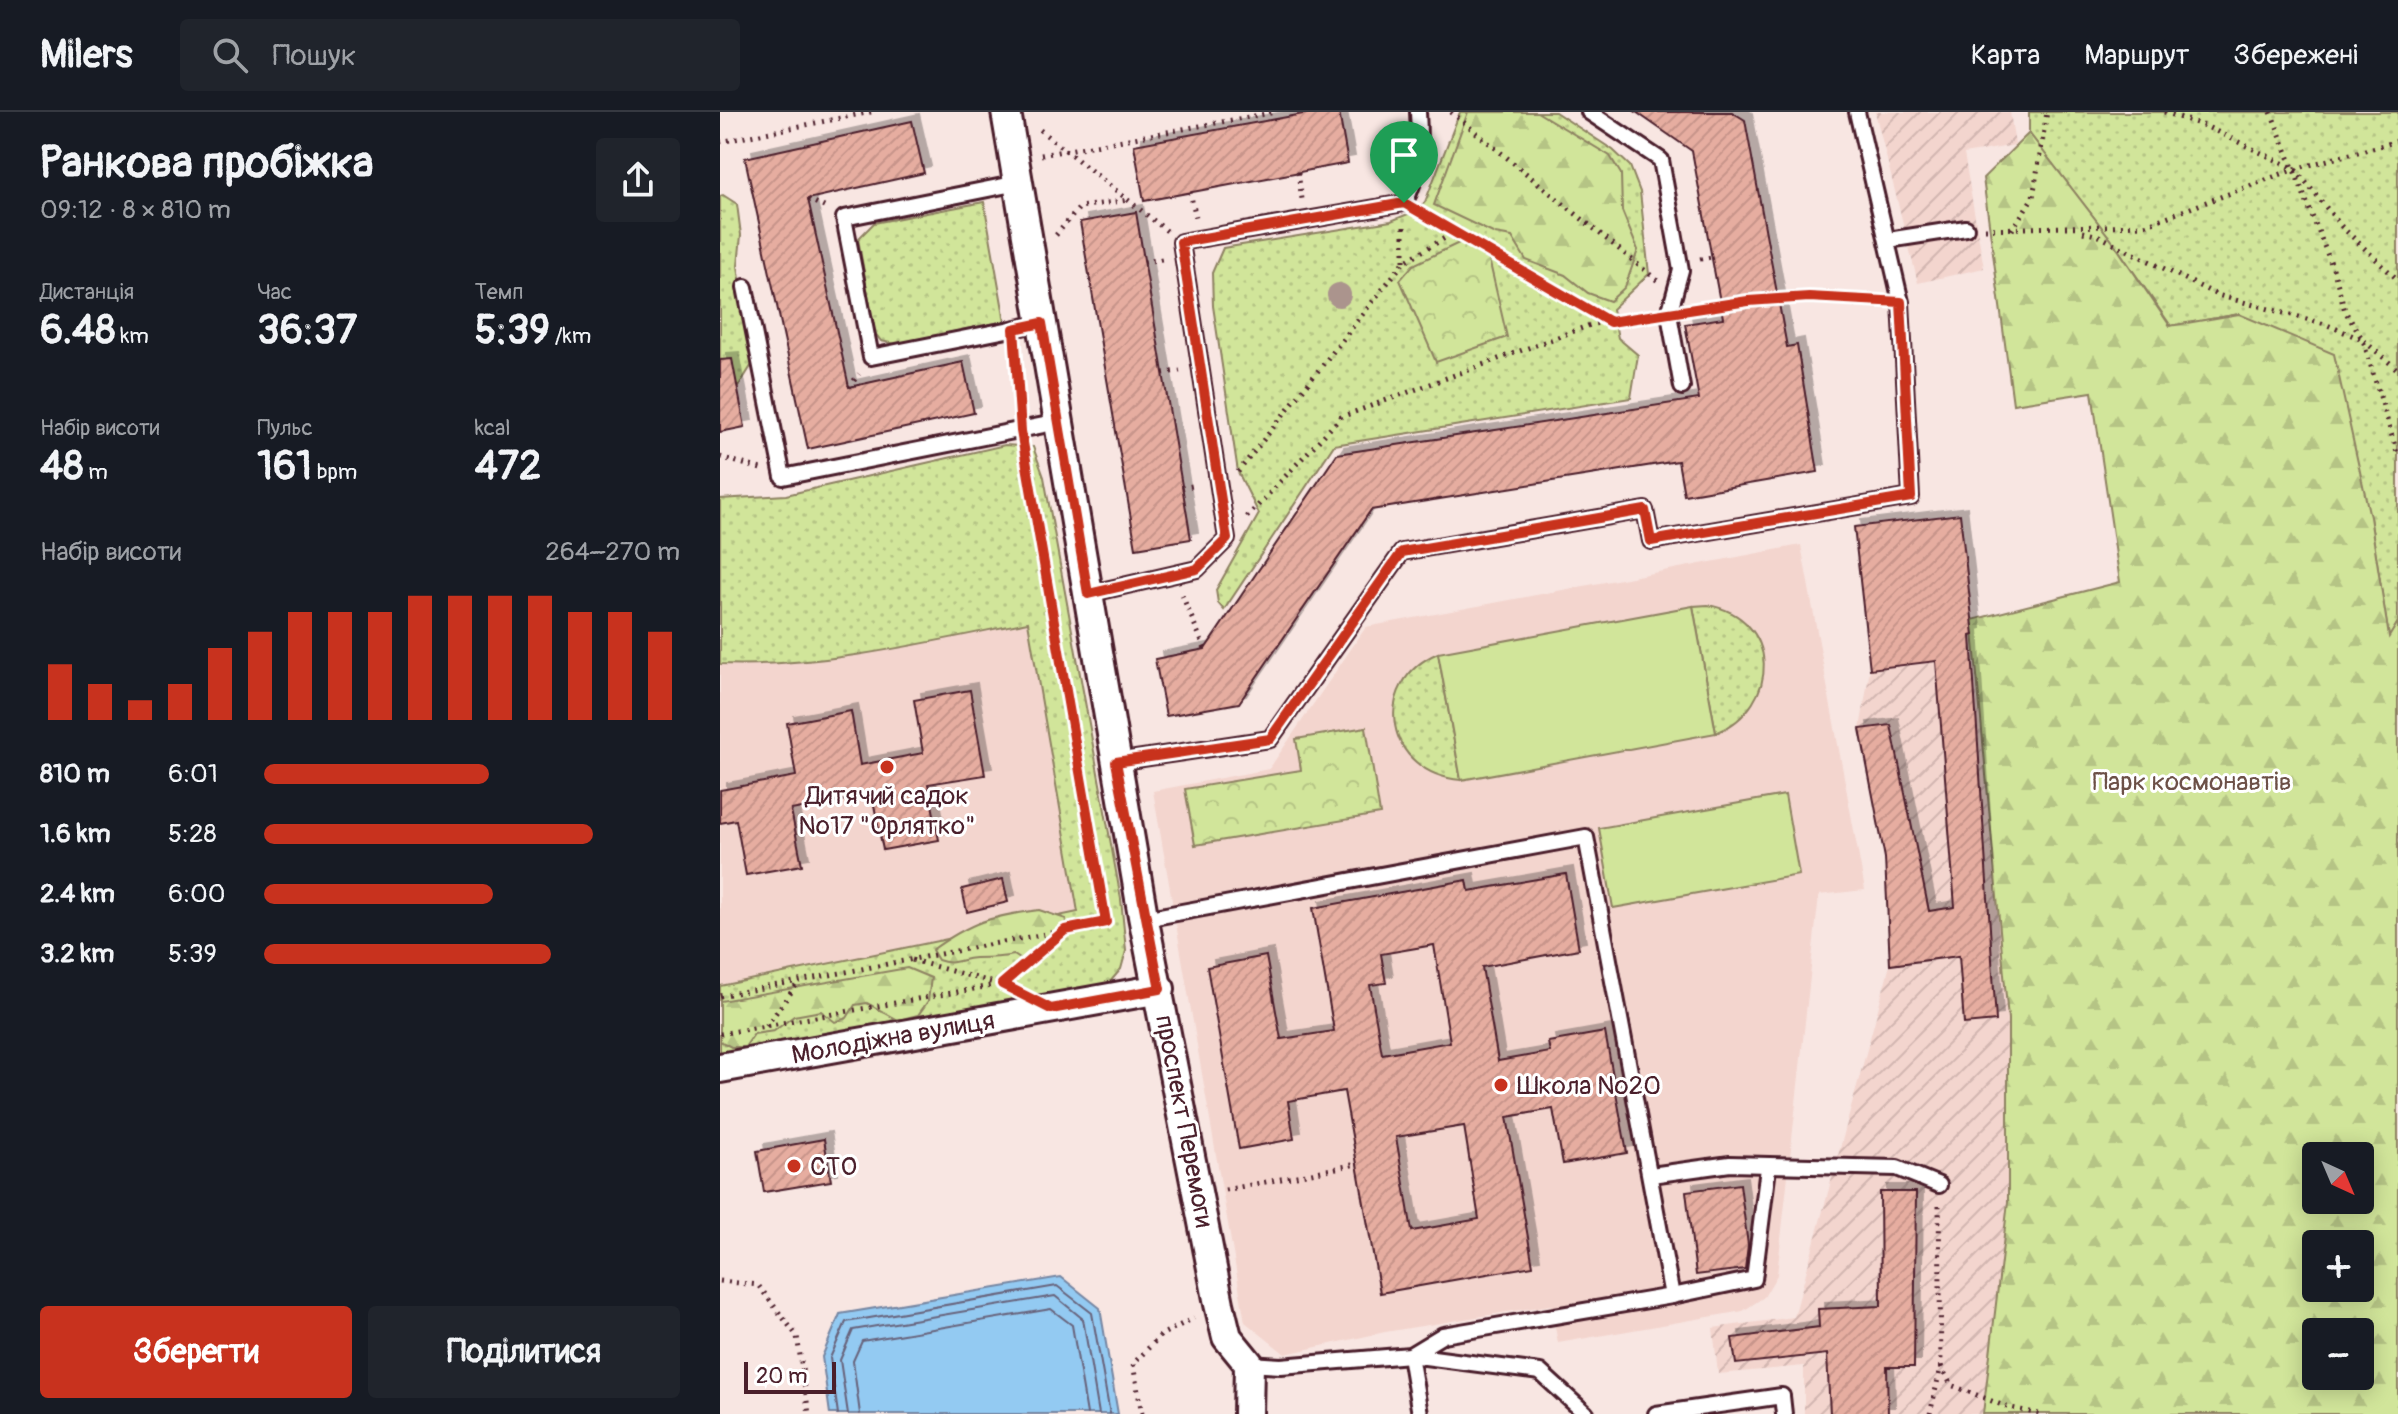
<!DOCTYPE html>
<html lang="uk">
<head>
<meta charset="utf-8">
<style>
  :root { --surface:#171b24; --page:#20242c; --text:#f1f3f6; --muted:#9ea1a6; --line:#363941; --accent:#c8321e }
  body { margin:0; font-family:Pangolin,sans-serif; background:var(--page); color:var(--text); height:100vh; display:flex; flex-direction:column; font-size:30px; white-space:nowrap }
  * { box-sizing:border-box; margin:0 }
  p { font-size:26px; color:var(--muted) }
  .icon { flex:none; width:44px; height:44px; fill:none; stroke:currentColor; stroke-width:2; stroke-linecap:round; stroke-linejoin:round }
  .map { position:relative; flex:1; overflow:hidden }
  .details { display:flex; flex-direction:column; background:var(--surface); width:720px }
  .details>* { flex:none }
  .needle { width:52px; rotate:136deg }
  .fabs { position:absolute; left:1582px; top:1030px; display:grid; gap:16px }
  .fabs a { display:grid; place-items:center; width:72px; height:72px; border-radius:8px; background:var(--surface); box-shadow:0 4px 20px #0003; font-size:40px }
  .scale { position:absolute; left:24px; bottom:20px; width:92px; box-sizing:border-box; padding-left:8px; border:4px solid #4a1f2b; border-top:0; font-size:22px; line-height:28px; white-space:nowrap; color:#4a1f2b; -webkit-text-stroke:6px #fff; paint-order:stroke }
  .pin { position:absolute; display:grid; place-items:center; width:68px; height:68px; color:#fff; margin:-82px -34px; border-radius:50% 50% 50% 0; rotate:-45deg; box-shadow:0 0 8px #0007 }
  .pin .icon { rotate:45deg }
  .round { display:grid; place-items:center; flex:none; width:84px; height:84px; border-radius:8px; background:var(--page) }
  .headline { display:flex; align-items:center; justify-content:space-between; height:136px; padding:0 40px }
  h1 { font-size:44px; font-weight:700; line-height:60px }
  .stats { display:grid; grid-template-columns:repeat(3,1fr); gap:12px; height:136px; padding:8px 40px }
  .stats div { display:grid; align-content:center }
  .stats b { font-size:40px; font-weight:700 }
  .stats small { font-size:22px; font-weight:400 }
  .stats p { font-size:22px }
  .chart { height:224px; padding:16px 40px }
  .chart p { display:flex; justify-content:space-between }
  .chart svg { width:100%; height:144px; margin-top:8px; stroke:var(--accent); stroke-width:6 }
  .action { display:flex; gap:16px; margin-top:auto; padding:16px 40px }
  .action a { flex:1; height:92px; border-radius:8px; background:var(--accent); color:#fff; font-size:32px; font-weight:700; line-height:92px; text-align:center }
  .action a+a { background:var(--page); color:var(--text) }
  ul { padding:0 40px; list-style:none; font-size:26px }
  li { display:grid; grid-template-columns:128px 96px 1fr; align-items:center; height:60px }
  li i { height:20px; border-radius:10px; background:var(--accent) }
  header { display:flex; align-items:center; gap:48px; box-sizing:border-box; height:112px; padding:0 40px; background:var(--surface); border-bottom:2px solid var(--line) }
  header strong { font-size:38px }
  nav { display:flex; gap:44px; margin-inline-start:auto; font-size:28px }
  .search { width:560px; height:72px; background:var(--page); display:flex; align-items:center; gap:20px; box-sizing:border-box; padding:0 28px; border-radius:8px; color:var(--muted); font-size:30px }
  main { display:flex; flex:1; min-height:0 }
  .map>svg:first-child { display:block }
</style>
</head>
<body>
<header>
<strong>Milers</strong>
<div class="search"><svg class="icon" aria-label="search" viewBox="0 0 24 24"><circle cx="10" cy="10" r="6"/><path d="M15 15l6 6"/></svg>Пошук</div>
<nav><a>Карта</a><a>Маршрут</a><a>Збережені</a></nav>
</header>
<main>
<section class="details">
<div class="headline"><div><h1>Ранкова пробіжка</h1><p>09:12 · 8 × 810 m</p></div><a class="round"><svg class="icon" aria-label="share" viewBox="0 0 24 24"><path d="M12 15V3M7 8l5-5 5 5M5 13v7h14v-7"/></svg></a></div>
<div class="stats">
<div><p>Дистанція</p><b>6.48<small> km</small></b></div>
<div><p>Час</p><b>36:37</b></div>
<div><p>Темп</p><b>5:39<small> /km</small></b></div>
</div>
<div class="stats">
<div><p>Набір висоти</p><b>48<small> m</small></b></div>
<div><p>Пульс</p><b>161<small> bpm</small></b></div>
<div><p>kcal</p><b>472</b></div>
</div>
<div class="chart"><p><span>Набір висоти</span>264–270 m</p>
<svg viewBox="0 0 160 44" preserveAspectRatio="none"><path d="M5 44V27M15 44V33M25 44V38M35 44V33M45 44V22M55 44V17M65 44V11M75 44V11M85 44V11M95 44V6M105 44V6M115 44V6M125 44V6M135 44V11M145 44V11M155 44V17"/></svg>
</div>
<ul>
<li><b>810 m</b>6:01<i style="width:54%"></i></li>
<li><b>1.6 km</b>5:28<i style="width:79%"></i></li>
<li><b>2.4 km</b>6:00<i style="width:55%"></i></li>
<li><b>3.2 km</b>5:39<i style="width:69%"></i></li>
</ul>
<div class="action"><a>Зберегти</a><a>Поділитися</a></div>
</section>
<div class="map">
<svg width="1678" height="1302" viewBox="0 0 1678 1302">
  <defs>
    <pattern id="industrial-furrows" width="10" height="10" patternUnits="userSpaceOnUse" patternTransform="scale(2)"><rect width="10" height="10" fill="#f3d5ce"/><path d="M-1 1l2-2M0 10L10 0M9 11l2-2" fill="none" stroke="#d2b6b1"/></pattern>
    <pattern id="grass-dots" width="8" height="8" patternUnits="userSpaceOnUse" patternTransform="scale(2)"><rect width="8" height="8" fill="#d1e59a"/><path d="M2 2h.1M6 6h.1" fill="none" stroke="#b5c485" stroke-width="1.8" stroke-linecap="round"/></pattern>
    <pattern id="forest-firs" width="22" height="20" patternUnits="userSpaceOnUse" patternTransform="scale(2)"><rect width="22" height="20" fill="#d1e59a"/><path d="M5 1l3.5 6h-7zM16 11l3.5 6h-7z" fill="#b5c485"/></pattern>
    <pattern id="park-crowns" width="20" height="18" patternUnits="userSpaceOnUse" patternTransform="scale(2)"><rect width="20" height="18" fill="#d1e59a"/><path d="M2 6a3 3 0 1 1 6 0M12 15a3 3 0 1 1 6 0" fill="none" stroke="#b5c485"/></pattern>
    <pattern id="building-hatch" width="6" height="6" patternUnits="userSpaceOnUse" patternTransform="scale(2)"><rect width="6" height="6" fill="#e6ada0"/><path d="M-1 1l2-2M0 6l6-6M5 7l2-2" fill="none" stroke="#c7948a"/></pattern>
    <filter id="shadow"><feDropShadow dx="7" dy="-7" stdDeviation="0" flood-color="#0004"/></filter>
  </defs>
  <rect width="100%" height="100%" fill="#f8e6e2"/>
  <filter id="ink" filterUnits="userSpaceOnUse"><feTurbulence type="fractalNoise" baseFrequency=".0125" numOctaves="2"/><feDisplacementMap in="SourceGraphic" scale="16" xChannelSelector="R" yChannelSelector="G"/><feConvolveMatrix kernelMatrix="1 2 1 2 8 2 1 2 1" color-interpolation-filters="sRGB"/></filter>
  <g filter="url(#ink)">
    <!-- built -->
    <g fill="#f3d5ce">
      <polygon points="290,407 358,801 0,874 0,463"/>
      <polygon points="1081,433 1145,778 1099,783 1057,1163 1044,1185 1023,1199 838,1231 831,1193 665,1220 565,1242 525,1210 433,679 549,657 646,515"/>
    </g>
    <!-- industrial -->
    <g fill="url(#industrial-furrows)">
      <polygon points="1155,0 1290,0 1295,33 1244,42 1264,156 1198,171"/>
      <polygon points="1240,402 1288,907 1288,1090 1263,1302 1084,1302 1084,1254 998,1262 993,1216 1074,1205 1170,853 1165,746 1140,617 1150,557"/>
    </g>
    <!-- grass -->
    <g fill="url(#grass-dots)" stroke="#8e8262" stroke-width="2">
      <polygon points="740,0 835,0 893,38 910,54 920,80 929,162 892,197 898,226 918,243 911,286 614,333 504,498 498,491 496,478 539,402 518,360 493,194 492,161 503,136 671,109 698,98 705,90"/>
      <polygon points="1309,0 1678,0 1678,510 1669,526 1650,405 1519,202 1451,214 1393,130 1309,21"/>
      <polygon points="3,83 17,92 21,123 18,154 33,251 18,275 0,279 0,84"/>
      <polygon points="264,90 285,209 175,232 161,229 155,221 138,127 154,111"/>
      <path d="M285,333L313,335L324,365L401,787L406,839L401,857L389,871L316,889L0,945V874L358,800L308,510C210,530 100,556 0,552V387L66,383Z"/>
      <path d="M988,493C1061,506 1061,594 996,621L973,494Z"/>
      <path d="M718,541L741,668C665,662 649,571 718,541Z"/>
    </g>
    <!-- forest -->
    <g fill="url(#forest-firs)" stroke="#8e8262" stroke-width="2" fill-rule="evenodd">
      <polygon points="748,0 817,0 890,44 901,62 902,99 918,138 905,175 890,189 868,181 845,163 806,148 792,125 775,122 714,93"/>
      <path d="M1309,21L1393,130L1450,214L1519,202L1614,242L1650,405L1669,525L1678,510V1302H1263L1288,1090V907L1252,508L1400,470L1372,280L1293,292L1263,66ZM1596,1044H1640V1088H1596ZM1596,1132H1640V1176H1596ZM1596,1220H1640V1264H1596Z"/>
      <path d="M319,798L346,807L344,825L320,847L303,849L294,843C280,846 269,846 255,846C239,847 234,854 218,848L212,838C251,810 271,804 319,798Z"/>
      <polygon points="187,856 211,866 208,889 198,903 178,908 147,891 135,893 127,906 115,910 101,899 74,904 54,919 34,922 25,935 11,935 0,929 0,889"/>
    </g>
    <!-- park -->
    <g fill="url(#park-crowns)" stroke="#8e8262" stroke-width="2">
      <polygon points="741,130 769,147 787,225 716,250 680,168 693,153"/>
      <polygon points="646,615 660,702 475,733 465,677 581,658 576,627"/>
    </g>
    <!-- pitch -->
    <g fill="#d1e59a" stroke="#8e8262" stroke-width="2">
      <polygon points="973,494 996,621 741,668 718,541"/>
      <polygon points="1065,683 1079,763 893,796 879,716"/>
    </g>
    <!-- water -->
    <polygon fill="#93caf2" stroke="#7686a2" stroke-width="2" points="341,1165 380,1196 398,1302 110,1302 102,1245 120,1202"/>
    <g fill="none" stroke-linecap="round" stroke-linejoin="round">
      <!-- shore -->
      <g stroke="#67637b" stroke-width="2">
        <polyline points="118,1302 110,1246 126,1210 337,1174 372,1201 390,1302"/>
        <polyline points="128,1302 120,1248 133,1218 335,1184 363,1207 379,1302"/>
        <polyline points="140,1302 133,1249 142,1229 331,1197 352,1213 367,1302"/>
      </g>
    </g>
    <!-- building -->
    <g fill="url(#building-hatch)" stroke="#4a1f2b" stroke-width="2" fill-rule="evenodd" filter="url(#shadow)">
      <polygon points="594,0 619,0 628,51 424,89 414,33"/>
      <polygon points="916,0 1012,0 1025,8 1067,235 1077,233 1098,360 964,383 958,349 651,398 519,591 446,604 435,547 485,537 617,342 979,287 965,212 1003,206 972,39"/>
      <polygon points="192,9 204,61 88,87 129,275 243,250 254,301 88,337 25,46"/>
      <polygon points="416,100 471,427 416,436 360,110"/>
      <polygon points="12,247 25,315 0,320 0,248"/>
      <polygon points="1240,402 1254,523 1251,524 1276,909 1244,912 1239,844 1170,853 1165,746 1140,617 1171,613 1209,799 1235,795 1216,549 1150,557 1134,415"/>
      <polygon points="250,578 265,663 208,672 219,728 163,738 152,683 71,698 82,753 26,763 16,708 0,711 0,678 76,664 67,611 131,599 140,653 203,641 194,588"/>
      <path d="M846,762L859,837L762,855L778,949L830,940L828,930L885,920L907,1041L843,1052L833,997L787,1005L813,1154L660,1181L624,979L568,989L574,1027L519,1037L487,855L546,844L561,927L614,919L593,796L747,768L749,779ZM714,833L730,930L662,942L650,873L666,871L661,842ZM744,1014L759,1107L692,1119L676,1025Z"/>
      <polygon points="283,767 288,790 247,800 242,777"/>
      <polygon points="104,1027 111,1069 44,1080 37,1039"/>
      <polygon points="1020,1072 1028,1133 1025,1157 976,1163 966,1079"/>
      <polygon points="1160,1080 1196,1080 1194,1255 1167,1255 1168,1302 1110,1302 1107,1242 1016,1252 1012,1226 1099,1215 1098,1197 1161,1194"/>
    </g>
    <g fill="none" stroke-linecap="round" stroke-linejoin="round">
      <defs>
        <g id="lane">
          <polyline points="869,0 941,48 961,158 949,202 962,275"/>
          <polyline points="298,71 124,106 151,245 322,211"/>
          <polyline points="1168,128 1246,116"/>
          <polyline points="25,175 63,365 339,310"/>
          <path d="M368,482L477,457L507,427L461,130L684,91C700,64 700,31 698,0"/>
          <polyline points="396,650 550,627 682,440 925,398 931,429 1191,385 1181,190 1137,0"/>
          <polyline points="424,807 866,725 952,1184 723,1223 690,1243 561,1254 529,1252"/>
          <polyline points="931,1063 1010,1052 1177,1056 1219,1073"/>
          <polyline points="952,1184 1034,1167 1048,1056"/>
          <polyline points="700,1302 690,1243 820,1260 866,1302"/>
          <polyline points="936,1302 1062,1284 1064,1302"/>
        </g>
        <g id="street">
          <polyline points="286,0 423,804 499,1192 507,1225 529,1252 528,1302"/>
          <polyline points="0,956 440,877"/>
        </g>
      </defs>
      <!-- lane casing -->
      <use href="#lane" stroke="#4a1f2b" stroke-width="20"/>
      <!-- street casing -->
      <use href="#street" stroke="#4a1f2b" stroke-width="34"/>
      <!-- path -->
      <g stroke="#4a1f2b" stroke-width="5" stroke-dasharray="2 6" stroke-linecap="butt">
        <polyline points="731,0 938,169"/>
        <polyline points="1444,0 1485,14 1575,57 1622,115 1678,168"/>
        <polyline points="1551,0 1614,159 1625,199 1643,228 1678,258"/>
        <polyline points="320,18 447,119"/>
        <polyline points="0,30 151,0"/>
        <polyline points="321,43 556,0"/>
        <polyline points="578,61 582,87"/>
        <polyline points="470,80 476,106"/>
        <polyline points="88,87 106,96"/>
        <polyline points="703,102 889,209"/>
        <polyline points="1265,117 1425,113 1575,57 1678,29"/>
        <polyline points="1292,118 1313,85 1327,0"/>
        <polyline points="1363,120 1379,124 1497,183 1605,212 1643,228 1678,344"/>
        <polyline points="336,123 360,95 408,88"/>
        <polyline points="980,147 992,145"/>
        <polyline points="684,149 684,111"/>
        <polyline points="424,150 442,147"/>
        <path d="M970,199C1034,188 1094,185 1159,189"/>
        <polyline points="296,251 299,297"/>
        <polyline points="443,261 460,259"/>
        <polyline points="129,275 139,262"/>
        <polyline points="304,338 386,810"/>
        <polyline points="0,345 41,357"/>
        <polyline points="518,360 684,150 735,120"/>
        <polyline points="462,376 477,373"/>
        <polyline points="527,405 621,305 873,212 928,205"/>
        <polyline points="462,483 485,537"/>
        <polyline points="192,848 278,872"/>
        <polyline points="0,884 388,810"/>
        <polyline points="46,914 78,871"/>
        <polyline points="0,922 282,872 344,818"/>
        <polyline points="505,1078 637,1052"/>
        <polyline points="0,1169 38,1173 77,1224 89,1302"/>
        <polyline points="1221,1254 1231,1273 1287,1295 1319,1302"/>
        <polyline points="422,1302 413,1252 441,1223 474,1206"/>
        <polyline points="1210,1302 1221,1254 1219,1094"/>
      </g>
      <!-- lane -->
      <use href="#lane" stroke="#fff" stroke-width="14"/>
      <!-- street -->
      <use href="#street" stroke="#fff" stroke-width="28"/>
    </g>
    <!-- trees -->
    <circle fill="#ab948d" cx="619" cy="183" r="12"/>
  </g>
  <g fill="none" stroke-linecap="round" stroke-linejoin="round" filter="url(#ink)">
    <defs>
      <polygon id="route" points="684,91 890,210 1028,189 1089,185 1181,190 1191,385 931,429 925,398 682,440 550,627 396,650 440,877 331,897 282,872 345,818 386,810 301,319 294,217 322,211 368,482 477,457 507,427 461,130"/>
    </defs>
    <!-- route casing -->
    <use href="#route" stroke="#fff" stroke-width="16"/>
    <!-- route -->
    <use href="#route" stroke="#c8321e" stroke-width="10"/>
  </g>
  <!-- markers -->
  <g fill="#c8321e" stroke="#fff" stroke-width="3">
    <circle cx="167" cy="655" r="8"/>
    <circle cx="781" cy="973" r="8"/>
    <circle cx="74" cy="1054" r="8"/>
  </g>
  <g text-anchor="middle" stroke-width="6" stroke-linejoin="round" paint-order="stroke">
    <!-- park labels -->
    <g font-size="26" fill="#6c5047" stroke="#fff">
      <text x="1472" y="678">Парк космонавтів</text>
    </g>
    <!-- poi labels -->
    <g font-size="26" fill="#4a1f2b" stroke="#fff" text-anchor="start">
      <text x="167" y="692" text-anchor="middle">Дитячий садок<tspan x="167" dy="30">№17 "Орлятко"</tspan></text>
      <text x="797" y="982">Школа №20</text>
      <text x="90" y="1063">СТО</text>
    </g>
    <!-- street labels -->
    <g font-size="26" fill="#4a1f2b" stroke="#fff">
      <text transform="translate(173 925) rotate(-10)" y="9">Молодіжна вулиця</text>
      <text transform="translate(465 1009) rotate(79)" y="9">проспект Перемоги</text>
    </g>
  </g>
</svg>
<div class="fabs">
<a><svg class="needle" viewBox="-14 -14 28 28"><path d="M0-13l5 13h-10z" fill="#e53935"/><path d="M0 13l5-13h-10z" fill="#9ea1a6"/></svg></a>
<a>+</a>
<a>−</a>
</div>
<div class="scale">20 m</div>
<div class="pin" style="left:684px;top:91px;background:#1e9e55"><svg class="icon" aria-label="arrive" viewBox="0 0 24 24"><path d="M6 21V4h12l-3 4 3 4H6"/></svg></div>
</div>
</main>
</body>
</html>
